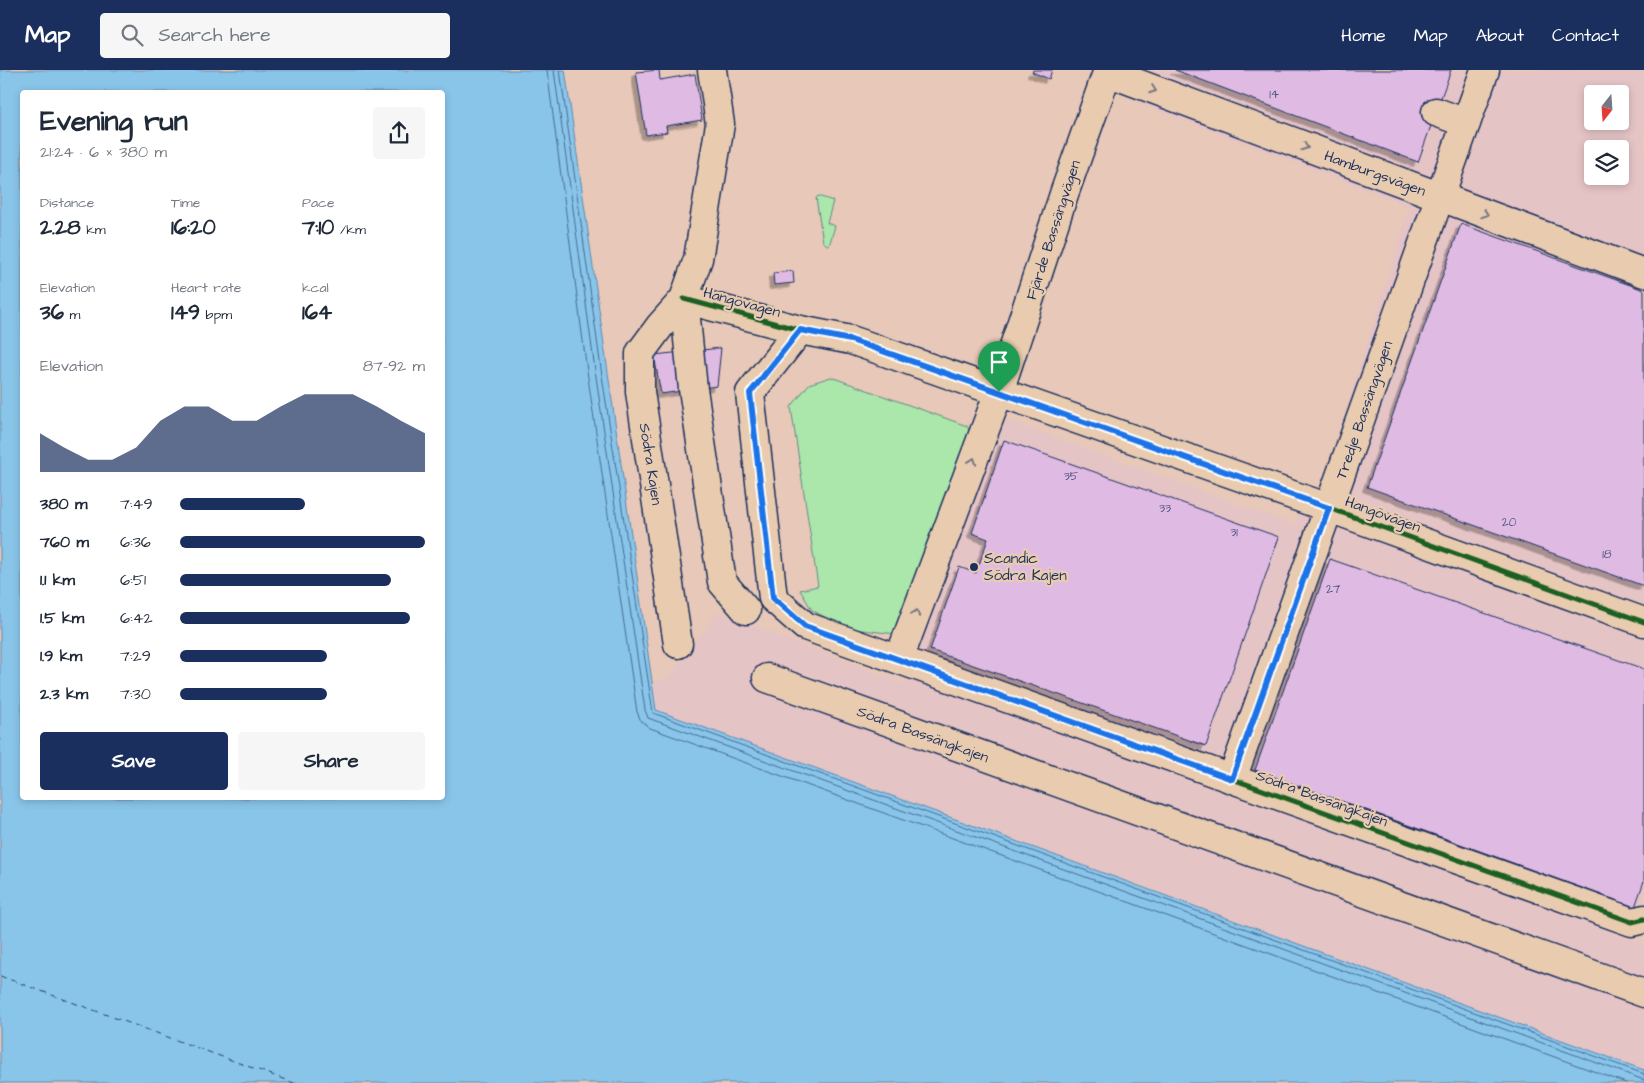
<!DOCTYPE html>
<html lang="en">
<head>
<meta charset="utf-8">
<style>
  :root { --surface:#fff; --page:#f6f6f7; --text:#1f2937; --muted:#747a83; --accent:#1b2f5e }
  body { margin:0; font-family:"Architects Daughter",sans-serif; background:var(--page); color:var(--text); height:100vh; display:flex; flex-direction:column; font-size:19px; white-space:nowrap }
  * { box-sizing:border-box; margin:0 }
  p { font-size:16px; color:var(--muted) }
  .icon { flex:none; width:28px; height:28px; fill:none; stroke:currentColor; stroke-width:2; stroke-linecap:round; stroke-linejoin:round }
  .map { position:relative; flex:1; overflow:hidden }
  .panel { position:absolute; left:20px; top:20px; width:425px; height:710px; display:flex; flex-direction:column; background:var(--surface); border-radius:5px; box-shadow:0 2px 8px #0003 }
  .panel>* { flex:none }
  .needle { width:32px; rotate:197deg }
  .tools { position:absolute; left:1584px; top:15px; display:grid; gap:10px }
  .tools a { display:grid; place-items:center; width:45px; height:45px; border-radius:5px; background:var(--surface); box-shadow:0 2px 8px #0003; font-size:25px }
  .pin { position:absolute; display:grid; place-items:center; width:42px; height:42px; color:#fff; margin:-51px -21px; border-radius:50% 50% 50% 0; rotate:-45deg; box-shadow:0 0 5px #0007 }
  .pin .icon { rotate:45deg }
  .round { display:grid; place-items:center; flex:none; width:52px; height:52px; border-radius:5px; background:var(--page) }
  .headline { display:flex; align-items:center; justify-content:space-between; height:85px; padding:0 20px }
  h1 { font-size:28px; font-weight:700; line-height:38px }
  .metrics { display:grid; grid-template-columns:repeat(3,1fr); gap:8px; height:85px; padding:5px 20px }
  .metrics div { display:grid; align-content:center }
  .metrics b { font-size:21px; font-weight:700 }
  .metrics small { font-size:14px; font-weight:400 }
  .metrics p { font-size:14px }
  .chart { height:140px; padding:10px 20px }
  .chart p { display:flex; justify-content:space-between }
  .chart svg { width:100%; height:90px; margin-top:5px; fill:var(--accent); opacity:.7 }
  .action { display:flex; gap:10px; margin-top:auto; padding:10px 20px }
  .action a { flex:1; height:58px; border-radius:5px; background:var(--accent); color:#fff; font-size:20px; font-weight:700; line-height:58px; text-align:center }
  .action a+a { background:var(--page); color:var(--text) }
  ul { padding:0 20px; list-style:none; font-size:16px }
  li { display:grid; grid-template-columns:80px 60px 1fr; align-items:center; height:38px }
  li i { height:12px; border-radius:6px; background:var(--accent) }
  header { display:flex; align-items:center; gap:30px; box-sizing:border-box; height:70px; padding:0 25px; background:var(--accent); color:#fff }
  header strong { font-size:24px }
  nav { display:flex; gap:28px; margin-inline-start:auto; font-size:18px }
  .search { width:350px; height:45px; background:var(--page); display:flex; align-items:center; gap:12px; box-sizing:border-box; padding:0 18px; border-radius:5px; color:var(--muted); font-size:19px }
  .map>svg:first-child { display:block }
</style>
</head>
<body>
<header>
<strong>Map</strong>
<div class="search"><svg class="icon" aria-label="search" viewBox="0 0 24 24"><circle cx="10" cy="10" r="6"/><path d="M15 15l6 6"/></svg>Search here</div>
<nav><a>Home</a><a>Map</a><a>About</a><a>Contact</a></nav>
</header>
<div class="map">
<svg width="1644" height="1013" viewBox="0 0 1644 1013">
  <defs>
    <filter id="shadow"><feDropShadow dx="-4.5" dy="4.5" stdDeviation="0" flood-color="#0004"/></filter>
  </defs>
  <rect width="100%" height="100%" fill="#e7c8b9"/>
  <filter id="ink" filterUnits="userSpaceOnUse"><feTurbulence type="fractalNoise" baseFrequency=".02" numOctaves="2"/><feDisplacementMap in="SourceGraphic" scale="10" xChannelSelector="R" yChannelSelector="G"/><feConvolveMatrix kernelMatrix="1 2 1 2 8 2 1 2 1" color-interpolation-filters="sRGB"/></filter>
  <g filter="url(#ink)">
    <!-- built -->
    <path fill="#e5c4c6" fill-rule="evenodd" d="M1148,0H1644V861L1626,866L1644,874V1000L656,640L652,614L670,606L718,542L905,614L1004,349L1294,455L1325,407L1410,136L1136,32ZM1592,24H1620V51H1592ZM1592,79H1620V106H1592Z"/>
    <!-- green -->
    <g fill="#abe6ab" stroke="#638a84">
      <polygon points="818,126 833,131 827,153 835,156 829,176 823,172 816,128"/>
      <polygon points="831,307 967,356 971,364 896,564 845,558 812,540 800,520 818,516 791,337 809,314"/>
    </g>
    <!-- water -->
    <path fill="#89c5e9" stroke="#5d89b1" fill-rule="evenodd" d="M0,0H565L656,640L1644,1000V1013H0ZM22,22H442V728H22Z"/>
    <g fill="none" stroke-linecap="round" stroke-linejoin="round">
      <!-- shore -->
      <g stroke="#476b96" stroke-width="1">
        <polyline points="547,0 587,301 637,642 641,651 650,658 1626,1013"/>
        <polyline points="554,0 595,300 645,640 648,648 1644,1010"/>
        <polyline points="560,0 601,299 653,643 1644,1004"/>
      </g>
      <!-- ferry -->
      <polyline stroke="#263e6c" stroke-width="1" stroke-dasharray="6 5" stroke-linecap="butt" points="0,906 294,1013"/>
    </g>
    <!-- building -->
    <g fill="#dfbae3" stroke="#1b2f5e" filter="url(#shadow)">
      <polygon points="659,0 660,10 695,4 702,50 666,56 667,62 646,65 636,2"/>
      <polygon points="1033,0 1052,0 1049,9 1032,2"/>
      <polygon points="1175,0 1451,0 1418,92"/>
      <polygon points="1461,154 1644,220 1644,516 1367,417"/>
      <polygon points="793,201 794,213 774,215 773,203"/>
      <polygon points="721,278 717,316 661,324 654,285"/>
      <polygon points="1004,370 1279,467 1206,676 930,580 959,497 976,503 988,469 972,463"/>
      <polygon points="1330,489 1644,599 1644,811 1635,837 1255,700"/>
    </g>
    <g fill="none" stroke-linecap="round" stroke-linejoin="round">
      <defs>
        <g id="minor">
          <polyline points="1107,2 1644,203"/>
          <polyline points="1436,42 1466,53"/>
          <polyline points="800,260 750,323 773,528 805,556 1632,852 1644,849"/>
          <polyline points="746,540 722,512 693,319 684,229 800,260 851,270 1329,438 1644,552"/>
          <polyline points="678,574 640,322 640,283 660,256 684,229 698,189 720,54 712,0"/>
          <polyline points="899,589 999,322 1064,124 1108,0"/>
          <polyline points="767,608 1644,923"/>
          <polyline points="1232,709 1485,0"/>
        </g>
      </defs>
      <!-- minor casing -->
      <use href="#minor" stroke="#1b2f5e" stroke-width="31"/>
      <!-- minor -->
      <use href="#minor" stroke="#e9ccaf" stroke-width="28"/>
      <defs>
        <g id="cycleway">
          <polyline points="684,229 800,260 851,270 1329,438 1644,552"/>
          <polyline points="800,260 750,323 773,528 805,556 1632,852 1644,849"/>
        </g>
      </defs>
      <!-- cycleway casing -->
      <use href="#cycleway" stroke="#e9ccaf" stroke-width="8"/>
      <!-- cycleway -->
      <use href="#cycleway" stroke="#1b5e20" stroke-width="5"/>
    </g>
    <!-- one-way arrows -->
    <defs><path id="oneway-chevron" d="M-2-3.5L2.5 0L-2 3.5" fill="none" stroke-width="1.6" stroke-linecap="round" stroke-linejoin="round" transform="scale(1.25)"/></defs>
    <g stroke="#787682">
      <use href="#oneway-chevron" transform="translate(1153 20) rotate(20)"/>
      <use href="#oneway-chevron" transform="translate(1305 77) rotate(20)"/>
      <use href="#oneway-chevron" transform="translate(1485 144) rotate(20)"/>
      <use href="#oneway-chevron" transform="translate(973 391) rotate(-70)"/>
      <use href="#oneway-chevron" transform="translate(916 543) rotate(-69)"/>
    </g>
  </g>
  <g fill="none" stroke-linecap="round" stroke-linejoin="round" filter="url(#ink)">
    <defs>
      <polygon id="route" points="800,260 851,270 1329,438 1232,709 805,556 773,528 750,323"/>
    </defs>
    <!-- route casing -->
    <use href="#route" stroke="#fff" stroke-width="10"/>
    <!-- route -->
    <use href="#route" stroke="#1a73e8" stroke-width="6"/>
  </g>
  <!-- markers -->
  <circle fill="#1b2f5e" stroke="#e9ccaf" stroke-width="2" cx="974" cy="497" r="5"/>
  <g text-anchor="middle" stroke-width="4.5" stroke-linejoin="round" paint-order="stroke">
    <!-- number labels -->
    <g font-size="12" fill="#4c527f">
      <text x="1274" y="28">14</text>
      <text x="1071" y="410">35</text>
      <text x="1165" y="442">33</text>
      <text x="1509" y="456">20</text>
      <text x="1234" y="466">31</text>
      <text x="1607" y="488">18</text>
      <text x="1333" y="523">27</text>
    </g>
    <!-- street labels -->
    <g font-size="15" fill="#1b2f5e" stroke="#e9ccaf">
      <text transform="translate(1375 103) rotate(20)" y="5">Hamburgsvägen</text>
      <text transform="translate(1053 160) rotate(-72)" y="5">Fjärde Bassängvägen</text>
      <text transform="translate(742 232) rotate(15)" y="5">Hangövägen</text>
      <text transform="translate(1364 340) rotate(-71)" y="5">Tredje Bassängvägen</text>
      <text transform="translate(651 394) rotate(81)" y="5">Södra Kajen</text>
      <text transform="translate(1383 444) rotate(20)" y="5">Hangövägen</text>
      <text transform="translate(923 664) rotate(20)" y="5">Södra Bassängkajen</text>
      <text transform="translate(1322 728) rotate(20)" y="5">Södra Bassängkajen</text>
    </g>
    <!-- poi labels -->
    <g font-size="15" fill="#1b2f5e" stroke="#e9ccaf" text-anchor="start">
      <text x="984" y="493">Scandic<tspan x="984" dy="17">Södra Kajen</tspan></text>
    </g>
  </g>
</svg>
<div class="tools">
<a><svg class="needle" viewBox="-14 -14 28 28"><path d="M0-13l5 13h-10z" fill="#e53935"/><path d="M0 13l5-13h-10z" fill="#747a83"/></svg></a>
<a><svg class="icon" aria-label="layers" viewBox="0 0 24 24"><path d="M12 4l9 5-9 5-9-5zM3 14l9 5 9-5"/></svg></a>
</div>
<div class="pin" style="left:999px;top:322px;background:#1e9e55"><svg class="icon" aria-label="arrive" viewBox="0 0 24 24"><path d="M6 21V4h12l-3 4 3 4H6"/></svg></div>
<section class="panel">
<div class="headline"><div><h1>Evening run</h1><p>21:24 · 6 × 380 m</p></div><a class="round"><svg class="icon" aria-label="share" viewBox="0 0 24 24"><path d="M12 15V3M7 8l5-5 5 5M5 13v7h14v-7"/></svg></a></div>
<div class="metrics">
<div><p>Distance</p><b>2.28<small> km</small></b></div>
<div><p>Time</p><b>16:20</b></div>
<div><p>Pace</p><b>7:10<small> /km</small></b></div>
</div>
<div class="metrics">
<div><p>Elevation</p><b>36<small> m</small></b></div>
<div><p>Heart rate</p><b>149<small> bpm</small></b></div>
<div><p>kcal</p><b>164</b></div>
</div>
<div class="chart"><p><span>Elevation</span>87–92 m</p>
<svg viewBox="0 0 160 44" preserveAspectRatio="none"><path d="M0 44V25L10 32L20 38L30 38L40 32L50 19L60 12L70 12L80 19L90 19L100 12L110 6L120 6L130 6L140 12L150 19L160 25V44z"/></svg>
</div>
<ul>
<li><b>380 m</b>7:49<i style="width:51%"></i></li>
<li><b>760 m</b>6:36<i style="width:100%"></i></li>
<li><b>1.1 km</b>6:51<i style="width:86%"></i></li>
<li><b>1.5 km</b>6:42<i style="width:94%"></i></li>
<li><b>1.9 km</b>7:29<i style="width:60%"></i></li>
<li><b>2.3 km</b>7:30<i style="width:60%"></i></li>
</ul>
<div class="action"><a>Save</a><a>Share</a></div>
</section>
</div>
</body>
</html>
